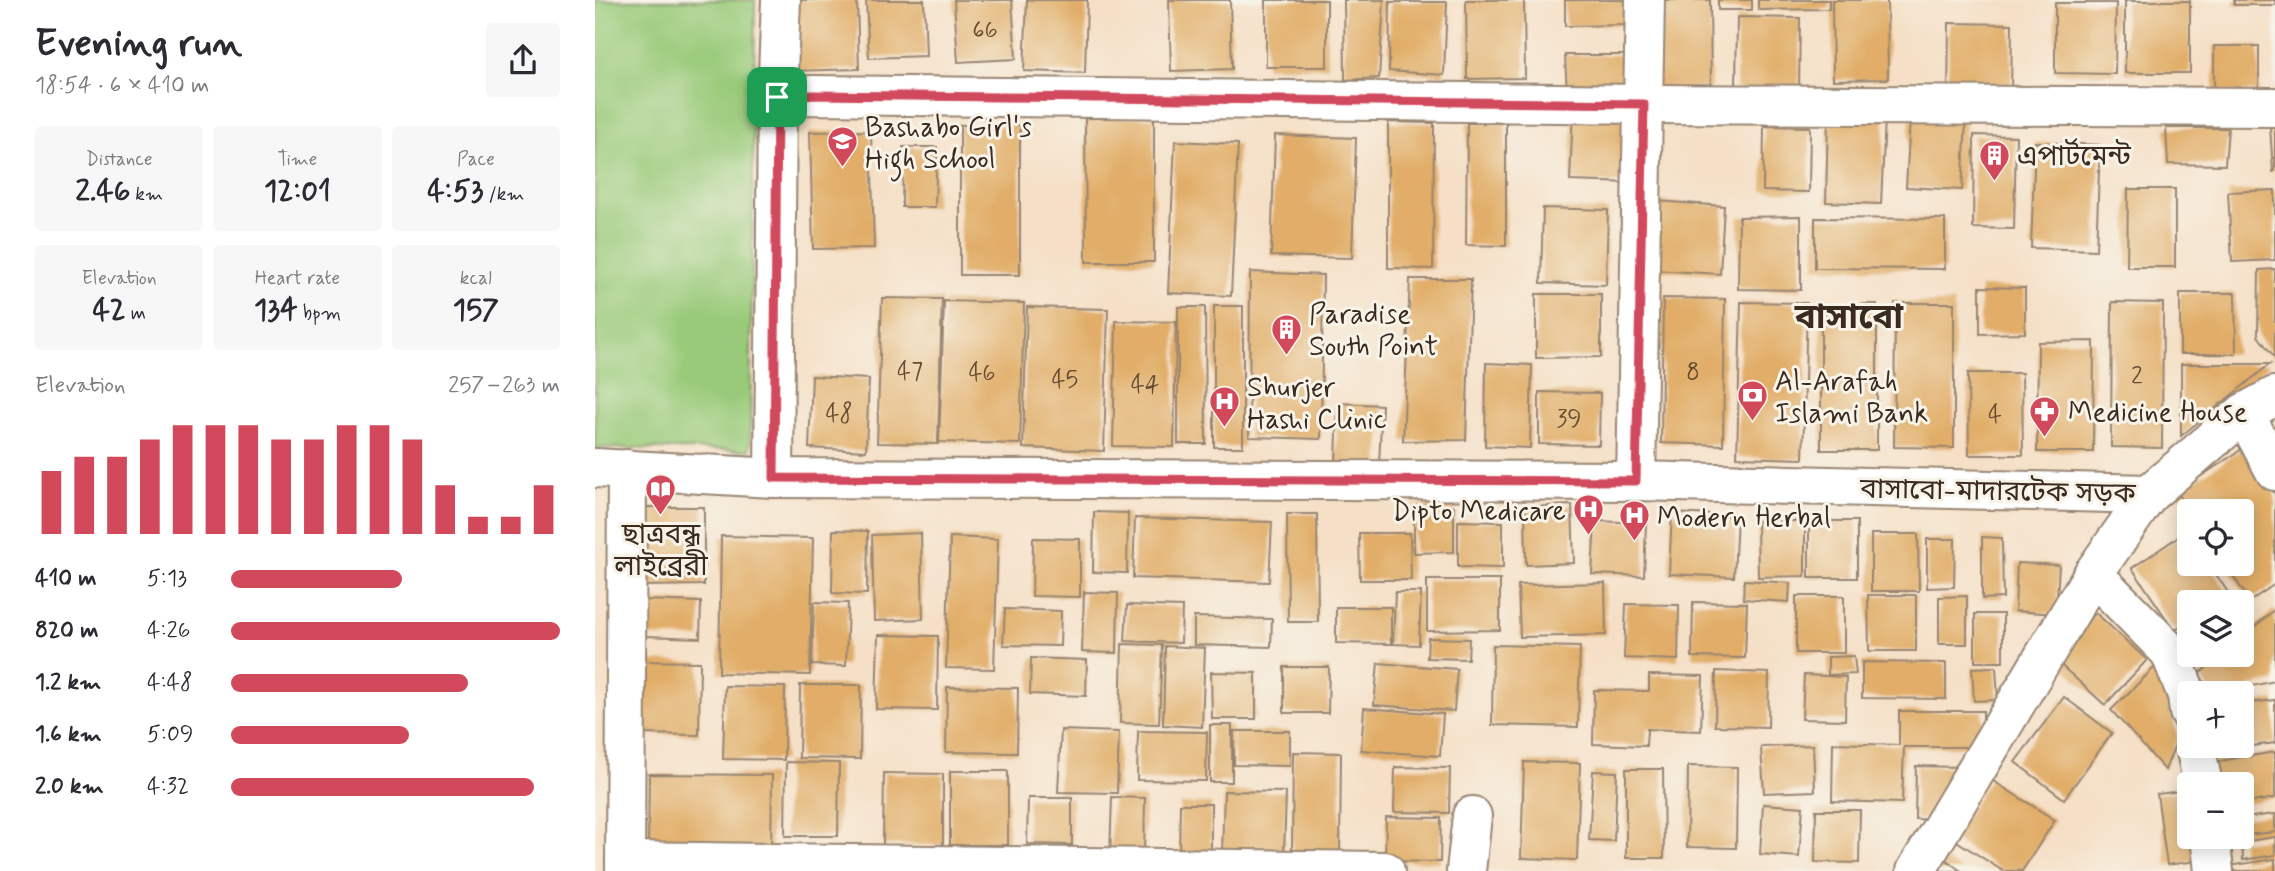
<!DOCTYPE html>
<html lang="en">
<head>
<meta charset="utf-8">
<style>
  :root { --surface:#fff; --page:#f7f7f7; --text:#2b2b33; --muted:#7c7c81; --accent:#d1495b }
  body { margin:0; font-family:Mynerve,"Noto Sans Bengali",sans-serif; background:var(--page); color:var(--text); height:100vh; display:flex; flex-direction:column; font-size:26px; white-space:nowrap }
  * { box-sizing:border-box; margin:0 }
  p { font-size:23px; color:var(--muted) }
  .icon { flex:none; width:38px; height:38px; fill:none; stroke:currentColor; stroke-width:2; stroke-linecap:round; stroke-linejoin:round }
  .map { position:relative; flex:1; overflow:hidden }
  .sheet { display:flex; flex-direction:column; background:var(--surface); width:595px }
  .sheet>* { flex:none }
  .buttons { position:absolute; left:1582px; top:499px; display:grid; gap:14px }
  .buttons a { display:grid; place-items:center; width:77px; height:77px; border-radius:7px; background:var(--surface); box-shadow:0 4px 18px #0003; font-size:35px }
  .pin { position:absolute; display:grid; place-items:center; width:60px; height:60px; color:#fff; margin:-30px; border-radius:14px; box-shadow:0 4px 10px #0006 }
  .round { display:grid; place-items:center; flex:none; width:74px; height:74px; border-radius:7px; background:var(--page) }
  .head { display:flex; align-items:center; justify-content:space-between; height:119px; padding:0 35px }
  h1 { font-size:38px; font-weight:700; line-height:52px }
  .metrics { display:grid; grid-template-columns:repeat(3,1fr); gap:10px; height:119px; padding:7px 35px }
  .metrics div { display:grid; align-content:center; border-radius:7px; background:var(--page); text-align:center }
  .metrics b { font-size:30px; font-weight:700 }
  .metrics small { font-size:19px; font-weight:400 }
  .metrics p { font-size:19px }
  .chart { height:196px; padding:14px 35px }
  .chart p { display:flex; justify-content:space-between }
  .chart svg { width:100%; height:126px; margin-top:7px; stroke:var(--accent); stroke-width:6 }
  ul { padding:0 35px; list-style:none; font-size:23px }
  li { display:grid; grid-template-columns:112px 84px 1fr; align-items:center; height:52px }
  li i { height:18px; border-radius:9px; background:var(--accent) }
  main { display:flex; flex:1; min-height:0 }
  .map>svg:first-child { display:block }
</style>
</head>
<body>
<main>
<section class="sheet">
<div class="head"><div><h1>Evening run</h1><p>18:54 · 6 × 410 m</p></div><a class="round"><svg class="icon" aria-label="share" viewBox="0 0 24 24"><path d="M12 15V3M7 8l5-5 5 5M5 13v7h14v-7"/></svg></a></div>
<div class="metrics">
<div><p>Distance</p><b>2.46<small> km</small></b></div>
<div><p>Time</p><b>12:01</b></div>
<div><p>Pace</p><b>4:53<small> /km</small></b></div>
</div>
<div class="metrics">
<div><p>Elevation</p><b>42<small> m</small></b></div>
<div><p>Heart rate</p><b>134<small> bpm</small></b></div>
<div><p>kcal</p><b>157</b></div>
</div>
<div class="chart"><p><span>Elevation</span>257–263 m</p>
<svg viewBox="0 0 160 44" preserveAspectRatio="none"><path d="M5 44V22M15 44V17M25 44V17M35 44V11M45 44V6M55 44V6M65 44V6M75 44V11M85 44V11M95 44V6M105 44V6M115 44V11M125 44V27M135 44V38M145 44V38M155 44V27"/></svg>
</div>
<ul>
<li><b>410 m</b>5:13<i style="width:52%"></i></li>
<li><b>820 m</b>4:26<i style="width:100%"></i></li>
<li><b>1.2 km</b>4:48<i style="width:72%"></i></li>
<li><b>1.6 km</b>5:09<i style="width:54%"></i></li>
<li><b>2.0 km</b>4:32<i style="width:92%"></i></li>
</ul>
</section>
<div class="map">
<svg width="1680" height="871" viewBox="0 0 1680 871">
  <rect width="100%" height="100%" fill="#f7f3e8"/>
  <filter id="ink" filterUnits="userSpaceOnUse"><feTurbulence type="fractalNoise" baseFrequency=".0143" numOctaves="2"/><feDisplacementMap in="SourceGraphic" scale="14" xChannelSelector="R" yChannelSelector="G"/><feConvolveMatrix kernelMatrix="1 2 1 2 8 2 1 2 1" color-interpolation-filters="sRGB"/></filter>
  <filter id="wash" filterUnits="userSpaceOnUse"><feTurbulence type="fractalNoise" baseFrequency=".00686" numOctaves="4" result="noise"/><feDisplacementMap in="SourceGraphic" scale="28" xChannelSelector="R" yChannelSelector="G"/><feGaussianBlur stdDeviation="1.57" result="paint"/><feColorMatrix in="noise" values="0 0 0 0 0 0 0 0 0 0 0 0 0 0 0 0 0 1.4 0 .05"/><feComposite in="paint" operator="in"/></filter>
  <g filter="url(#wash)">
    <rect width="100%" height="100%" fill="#f5e0c7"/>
    <!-- green -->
    <polygon fill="#99ca79" stroke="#6a7a4c" stroke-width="2" points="0,0 160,0 155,450 0,448"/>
    <g id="blocks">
      <!-- building -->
      <g fill="#e1ad68">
        <polygon points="193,0 262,0 264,69 195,71"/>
        <polygon points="271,0 329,0 331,56 274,58"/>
        <polygon points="359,0 417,0 421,59 363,62"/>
        <polygon points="432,0 492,0 490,73 429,71"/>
        <polygon points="574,0 635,0 637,69 576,71"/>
        <rect x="671" y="0" width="61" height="67"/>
        <polygon points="749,0 789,0 784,78 750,80"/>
        <polygon points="871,0 929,0 930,78 872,79"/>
        <polygon points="970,0 1035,0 1036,25 970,26"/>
        <polygon points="1060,0 1115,0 1116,88 1061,89"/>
        <rect x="1123" y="0" width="34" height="10"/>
        <polygon points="1163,0 1234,0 1234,9 1163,10"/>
        <polygon points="1237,0 1292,0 1293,79 1238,80"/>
        <rect x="1639" y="0" width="41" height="5"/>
        <rect x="1530" y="1" width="65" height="72"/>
        <polygon points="795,2 852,2 849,75 794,71"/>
        <polygon points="1460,3 1521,3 1520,74 1460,73"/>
        <polygon points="1142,17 1205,18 1204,90 1141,89"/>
        <polygon points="1354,23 1417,24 1416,99 1353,95"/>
        <rect x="1619" y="46" width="45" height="46"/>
        <polygon points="970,55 1036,55 1035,92 972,93"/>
        <polygon points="978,108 1041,111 1038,183 975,181"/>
        <polygon points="1233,117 1290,118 1286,204 1231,202"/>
        <polygon points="490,118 559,118 559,262 491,262"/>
        <polygon points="1315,118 1371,122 1367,190 1311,187"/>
        <polygon points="793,122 839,123 838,269 793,268"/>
        <polygon points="872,123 911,123 911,246 871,245"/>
        <rect x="365" y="125" width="60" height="150"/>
        <polygon points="1169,126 1215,127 1214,192 1168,191"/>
        <polygon points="1675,126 1680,126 1680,171 1678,172"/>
        <polygon points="1571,128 1633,128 1630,165 1573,164"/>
        <polygon points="276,131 279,248 218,249 215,132"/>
        <polygon points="680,135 761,138 757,258 676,256"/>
        <polygon points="1379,135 1421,136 1419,229 1378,228"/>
        <polygon points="580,141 643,144 636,296 573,293"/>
        <polygon points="1440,142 1505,145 1501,250 1436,248"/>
        <polygon points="308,147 342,147 340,207 307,207"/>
        <polygon points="1533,189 1580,189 1580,267 1532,267"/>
        <polygon points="1680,190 1680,260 1637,262 1633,192"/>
        <polygon points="1062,201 1129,206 1125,274 1058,270"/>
        <polygon points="948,208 1013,210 1011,285 946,283"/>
        <polygon points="1206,216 1206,290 1143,289 1144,217"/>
        <polygon points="1220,218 1350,219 1350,269 1220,268"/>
        <polygon points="1680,269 1680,358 1663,336 1664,270"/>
        <polygon points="655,272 728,275 726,439 654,437"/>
        <polygon points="815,279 876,279 871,440 808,441"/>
        <polygon points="1385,287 1430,288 1430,333 1385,334"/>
        <polygon points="1585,293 1640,293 1641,354 1585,354"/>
        <polygon points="941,294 1006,294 1006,357 941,358"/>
        <polygon points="287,298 347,299 343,444 282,443"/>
        <polygon points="1068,298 1130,299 1128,445 1066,443"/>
        <polygon points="349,301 429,303 425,444 344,442"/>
        <polygon points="1146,302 1212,303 1208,459 1142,457"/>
        <polygon points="1517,302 1568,303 1567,448 1516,447"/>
        <polygon points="1300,303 1359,303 1359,448 1299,447"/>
        <polygon points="1282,304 1282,450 1226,450 1226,305"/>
        <rect x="619" y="306" width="29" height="141"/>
        <polygon points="432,307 513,309 509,451 428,448"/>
        <polygon points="583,307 610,307 611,444 583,444"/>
        <polygon points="521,321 581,322 579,447 518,446"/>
        <polygon points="1499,341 1498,452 1442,452 1443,342"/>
        <polygon points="891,363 937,365 935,448 890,446"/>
        <polygon points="1586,364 1675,364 1586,436"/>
        <polygon points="1373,373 1427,373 1428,455 1374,455"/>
        <polygon points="217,376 274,379 271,451 214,448"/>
        <polygon points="944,392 1005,393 1004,445 944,444"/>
        <polygon points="743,403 787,405 784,464 741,463"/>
        <polygon points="1649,448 1680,494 1680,584 1655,601 1630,564 1647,564 1647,511 1595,511 1582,492"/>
        <polygon points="977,505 979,563 931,565 930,507"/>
        <polygon points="819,506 859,506 859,552 819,553"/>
        <polygon points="49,507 109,507 109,585 49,586"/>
        <polygon points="499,512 533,513 532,573 498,572"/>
        <polygon points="1077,513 1142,516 1139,577 1074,574"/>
        <polygon points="692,514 722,514 723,622 693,622"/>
        <polygon points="540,518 677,522 674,582 538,578"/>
        <polygon points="863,521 908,522 908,568 863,567"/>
        <polygon points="1000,521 1051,523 1049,576 997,574"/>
        <polygon points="1162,521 1210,521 1210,576 1163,577"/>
        <rect x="1214" y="521" width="48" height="57"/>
        <polygon points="238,530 273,531 272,594 237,593"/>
        <polygon points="1592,531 1594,534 1594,564 1614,564 1634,594 1621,602 1594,602 1594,620 1579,630 1537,568"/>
        <polygon points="326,533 328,619 279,621 277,535"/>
        <polygon points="764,533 815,533 816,580 765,580"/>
        <polygon points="1276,534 1323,534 1324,591 1276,591"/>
        <polygon points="126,536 218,538 215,675 124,673"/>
        <polygon points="355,537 403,539 399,669 351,668"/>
        <polygon points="1387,537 1407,538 1408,598 1387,599"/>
        <polygon points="438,538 485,539 485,597 437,596"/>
        <polygon points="1332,539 1360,539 1359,587 1332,588"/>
        <polygon points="1422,563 1464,565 1461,614 1420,611"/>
        <polygon points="832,580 905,580 905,630 832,631"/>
        <polygon points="1149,580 1195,583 1194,602 1148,599"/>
        <polygon points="1010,583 1011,635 925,637 923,585"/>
        <polygon points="489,592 523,593 522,653 487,652"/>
        <polygon points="800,592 826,592 824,645 798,644"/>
        <polygon points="1273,595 1321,595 1321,651 1274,651"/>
        <rect x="1201" y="596" width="48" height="57"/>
        <polygon points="1372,596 1372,644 1344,644 1344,597"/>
        <polygon points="50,600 106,602 105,638 49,636"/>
        <polygon points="219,602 253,603 251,666 217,665"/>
        <polygon points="1098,602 1152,603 1150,658 1097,657"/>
        <polygon points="1031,604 1084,605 1083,660 1029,658"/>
        <polygon points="532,605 587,607 586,643 530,641"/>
        <polygon points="741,607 796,607 796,644 741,643"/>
        <polygon points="410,609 466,611 465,646 408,645"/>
        <polygon points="1680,609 1680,681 1625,693 1616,693 1604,674 1627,654 1647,654 1647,638"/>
        <polygon points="1501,613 1552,660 1510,705 1458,658"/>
        <rect x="1380" y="614" width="28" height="48"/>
        <polygon points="599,617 677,619 676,647 599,645"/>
        <polygon points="283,635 343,636 342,710 281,709"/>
        <polygon points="833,638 874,639 873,659 832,658"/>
        <polygon points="527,644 567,645 564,724 525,723"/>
        <polygon points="898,645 985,647 983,727 897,725"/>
        <polygon points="570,646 610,648 607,727 568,725"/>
        <polygon points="1259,656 1261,674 1233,675 1233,657"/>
        <polygon points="436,658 492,660 491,696 435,694"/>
        <polygon points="44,661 105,662 104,735 43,734"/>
        <polygon points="1267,662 1351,663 1351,699 1267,698"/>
        <polygon points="783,663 862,669 859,711 779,705"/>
        <polygon points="1563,664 1583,737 1570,770 1516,710"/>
        <polygon points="689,667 734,667 733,713 689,713"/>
        <polygon points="1401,667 1403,700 1379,701 1377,668"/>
        <polygon points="1121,671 1174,673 1173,727 1120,726"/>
        <polygon points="616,672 661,673 661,719 617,719"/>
        <polygon points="1054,675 1108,676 1106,731 1052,729 1051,746 998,744 999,690 1054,691"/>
        <polygon points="1209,675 1251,677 1250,720 1207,719"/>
        <polygon points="205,685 266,685 265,759 204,758"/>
        <polygon points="130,686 190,687 189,760 128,759"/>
        <polygon points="352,687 423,688 422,753 351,752"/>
        <polygon points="1469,697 1517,733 1469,799 1420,762"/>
        <polygon points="1680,700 1680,743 1611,752 1610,746 1647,746 1647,704"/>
        <polygon points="769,708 848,714 845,756 766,750"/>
        <polygon points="1304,711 1388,711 1388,747 1309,747 1307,803 1237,801 1238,743 1304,745"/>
        <rect x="615" y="725" width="22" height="57"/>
        <polygon points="466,730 524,732 522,793 463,792"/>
        <polygon points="543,731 612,732 611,781 542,780"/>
        <polygon points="639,731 695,731 695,766 639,765"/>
        <polygon points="1218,745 1220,791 1169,793 1166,747"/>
        <polygon points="698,752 746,753 745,853 697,853"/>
        <polygon points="1680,752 1680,798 1647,804 1647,784 1615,784 1612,763"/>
        <polygon points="191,762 244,763 243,836 190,836"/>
        <polygon points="929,762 985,763 982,860 926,858"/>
        <polygon points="1093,766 1142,767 1141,848 1092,847"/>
        <polygon points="1321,766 1365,767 1364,820 1320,819"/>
        <polygon points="800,767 855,768 854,813 799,812"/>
        <polygon points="1031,769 1068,769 1069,858 1031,858"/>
        <rect x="355" y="771" width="58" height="74"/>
        <polygon points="998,771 1022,772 1019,841 994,840"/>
        <polygon points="289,773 348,774 348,845 288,845"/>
        <polygon points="54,774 177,775 176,851 53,850"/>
        <polygon points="1395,779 1460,820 1427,871 1408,871 1357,838"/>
        <polygon points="1594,790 1594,836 1607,836 1610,860 1572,865 1562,794"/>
        <polygon points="629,791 691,792 689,855 627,853"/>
        <polygon points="517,797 550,798 549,858 515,857"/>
        <polygon points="433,798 477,798 477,845 432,844"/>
        <polygon points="585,804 616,804 616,856 584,855"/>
        <polygon points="1168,804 1208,807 1204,857 1165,854"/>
        <polygon points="1221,810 1265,810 1264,863 1220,862"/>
        <polygon points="1680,814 1680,832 1651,835 1649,818"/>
        <polygon points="791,817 846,818 845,862 790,861"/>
        <polygon points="1680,837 1680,855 1648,860 1647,842"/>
        <polygon points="1346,856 1366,871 1334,871"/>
        <polygon points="1680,859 1680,871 1626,871 1626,867"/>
      </g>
    </g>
  </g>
  <g filter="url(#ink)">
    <use href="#blocks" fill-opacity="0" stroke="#988572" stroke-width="2"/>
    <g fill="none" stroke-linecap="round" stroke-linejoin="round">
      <defs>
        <g id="street">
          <polyline points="182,97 218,95 1049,104 1680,107"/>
          <polyline points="1649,413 1680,471"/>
          <polyline points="179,478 182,97 186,0"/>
          <polyline points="1041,481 1050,0"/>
          <polyline points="1498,574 1575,652 1592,695 1594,712"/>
          <polyline points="1600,746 1608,784"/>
          <polyline points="1615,836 1619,871"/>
          <polyline points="30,861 790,871"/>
          <polyline points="30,871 32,469"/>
          <polyline points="871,871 877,816"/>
        </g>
        <g id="secondary">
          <polyline points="0,468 179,478 1041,481 1554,494 1649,413 1680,396"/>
          <polyline points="1321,871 1498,574 1554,494"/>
        </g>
      </defs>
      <!-- street casing -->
      <use href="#street" stroke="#988572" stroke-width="42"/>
      <!-- secondary casing -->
      <use href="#secondary" stroke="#988572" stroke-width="42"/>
      <!-- street -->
      <use href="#street" stroke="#fff" stroke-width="38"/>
      <!-- secondary -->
      <use href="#secondary" stroke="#fff" stroke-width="38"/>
    </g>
  </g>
  <g fill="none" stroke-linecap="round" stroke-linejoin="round" filter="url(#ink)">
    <defs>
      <polygon id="route" points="218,95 1049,104 1041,481 179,478 182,97"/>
    </defs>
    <!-- route casing -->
    <use href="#route" stroke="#fff" stroke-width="14"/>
    <!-- route -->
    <use href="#route" stroke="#d1495b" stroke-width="9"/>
  </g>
  <!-- icons -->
  <defs>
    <symbol id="school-pin" viewBox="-11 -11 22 30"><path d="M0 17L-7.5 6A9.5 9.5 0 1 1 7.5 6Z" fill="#d1495b" stroke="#f7f3e8"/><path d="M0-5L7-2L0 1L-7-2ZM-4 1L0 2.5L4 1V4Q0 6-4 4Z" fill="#fff"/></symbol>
    <symbol id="building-pin" viewBox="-11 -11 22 30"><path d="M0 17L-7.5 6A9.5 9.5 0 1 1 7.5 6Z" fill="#d1495b" stroke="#f7f3e8"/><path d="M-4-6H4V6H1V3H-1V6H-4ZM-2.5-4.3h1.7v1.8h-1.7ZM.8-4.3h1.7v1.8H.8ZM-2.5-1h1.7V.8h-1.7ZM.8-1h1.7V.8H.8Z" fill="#fff"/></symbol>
    <symbol id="bank-pin" viewBox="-11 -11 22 30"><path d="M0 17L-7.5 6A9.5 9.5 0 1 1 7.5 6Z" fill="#d1495b" stroke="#f7f3e8"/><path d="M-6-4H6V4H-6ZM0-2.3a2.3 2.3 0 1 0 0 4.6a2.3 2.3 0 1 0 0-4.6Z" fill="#fff"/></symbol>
    <symbol id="hospital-pin" viewBox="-11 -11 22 30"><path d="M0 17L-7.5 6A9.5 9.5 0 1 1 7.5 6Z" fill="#d1495b" stroke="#f7f3e8"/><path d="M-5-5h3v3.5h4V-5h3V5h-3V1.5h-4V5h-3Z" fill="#fff"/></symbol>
    <symbol id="pharmacy-pin" viewBox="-11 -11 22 30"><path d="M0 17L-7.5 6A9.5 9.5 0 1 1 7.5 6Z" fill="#d1495b" stroke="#f7f3e8"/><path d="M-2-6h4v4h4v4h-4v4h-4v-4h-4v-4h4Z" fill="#fff"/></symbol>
    <symbol id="library-pin" viewBox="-11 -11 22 30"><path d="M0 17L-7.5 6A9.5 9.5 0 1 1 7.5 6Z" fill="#d1495b" stroke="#f7f3e8"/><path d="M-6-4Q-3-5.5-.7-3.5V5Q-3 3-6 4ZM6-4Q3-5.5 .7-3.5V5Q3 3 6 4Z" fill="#fff"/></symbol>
  </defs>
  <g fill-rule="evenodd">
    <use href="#school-pin" x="230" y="124" width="35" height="47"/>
    <use href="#building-pin" x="1382" y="138" width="35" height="47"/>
    <use href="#building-pin" x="674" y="312" width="35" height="47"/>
    <use href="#bank-pin" x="1140" y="378" width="35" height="47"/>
    <use href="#hospital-pin" x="612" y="384" width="35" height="47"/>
    <use href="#pharmacy-pin" x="1432" y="394" width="35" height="47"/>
    <use href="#library-pin" x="48" y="472" width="35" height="47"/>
    <use href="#hospital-pin" x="976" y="492" width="35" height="47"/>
    <use href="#hospital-pin" x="1022" y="498" width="35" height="47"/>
  </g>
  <g text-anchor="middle" stroke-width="6" stroke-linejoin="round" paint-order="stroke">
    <!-- number labels -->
    <g font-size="24" fill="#644b30">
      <text x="390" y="37">66</text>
      <text x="315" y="379">47</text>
      <text x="1098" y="379">8</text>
      <text x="387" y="380">46</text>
      <text x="1542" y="383">2</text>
      <text x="470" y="387">45</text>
      <text x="550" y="392">44</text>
      <text x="244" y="421">48</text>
      <text x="1400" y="422">4</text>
      <text x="974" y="426">39</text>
    </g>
    <!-- poi labels -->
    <g font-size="28" fill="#3b2a1e" stroke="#f7f3e8" text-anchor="start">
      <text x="270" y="136">Bashabo Girl's<tspan x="270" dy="32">High School</tspan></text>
      <text x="1422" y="165">এপার্টমেন্ট</text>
      <text x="714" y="323">Paradise<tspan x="714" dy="32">South Point</tspan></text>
      <text x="1180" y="390">Al-Arafah<tspan x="1180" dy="32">Islami Bank</tspan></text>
      <text x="652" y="396">Shurjer<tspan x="652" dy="32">Hashi Clinic</tspan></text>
      <text x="1473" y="421">Medicine House</text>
      <text x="971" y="520" text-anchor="end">Dipto Medicare</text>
      <text x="1062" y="526">Modern Herbal</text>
      <text x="66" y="543" text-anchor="middle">ছাত্রবন্ধু<tspan x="66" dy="32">লাইব্রেরী</tspan></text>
    </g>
    <!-- street labels -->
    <g font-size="28" fill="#3b2a1e" stroke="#f7f3e8">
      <text transform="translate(1403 490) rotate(1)" y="10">বাসাবো-মাদারটেক সড়ক</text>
    </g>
    <!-- district labels -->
    <g font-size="35" font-weight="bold" fill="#3b2a1e" stroke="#f7f3e8">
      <text x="1254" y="328">বাসাবো</text>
    </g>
  </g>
</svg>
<div class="buttons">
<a><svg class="icon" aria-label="locate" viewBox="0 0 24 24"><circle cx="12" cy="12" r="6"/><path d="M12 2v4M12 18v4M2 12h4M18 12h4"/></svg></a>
<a><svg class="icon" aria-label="layers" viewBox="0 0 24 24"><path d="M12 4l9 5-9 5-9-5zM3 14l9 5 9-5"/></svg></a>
<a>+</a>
<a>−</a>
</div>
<div class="pin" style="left:182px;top:97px;background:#1e9e55"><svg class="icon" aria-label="arrive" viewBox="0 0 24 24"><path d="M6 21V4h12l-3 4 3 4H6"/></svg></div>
</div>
</main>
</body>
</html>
